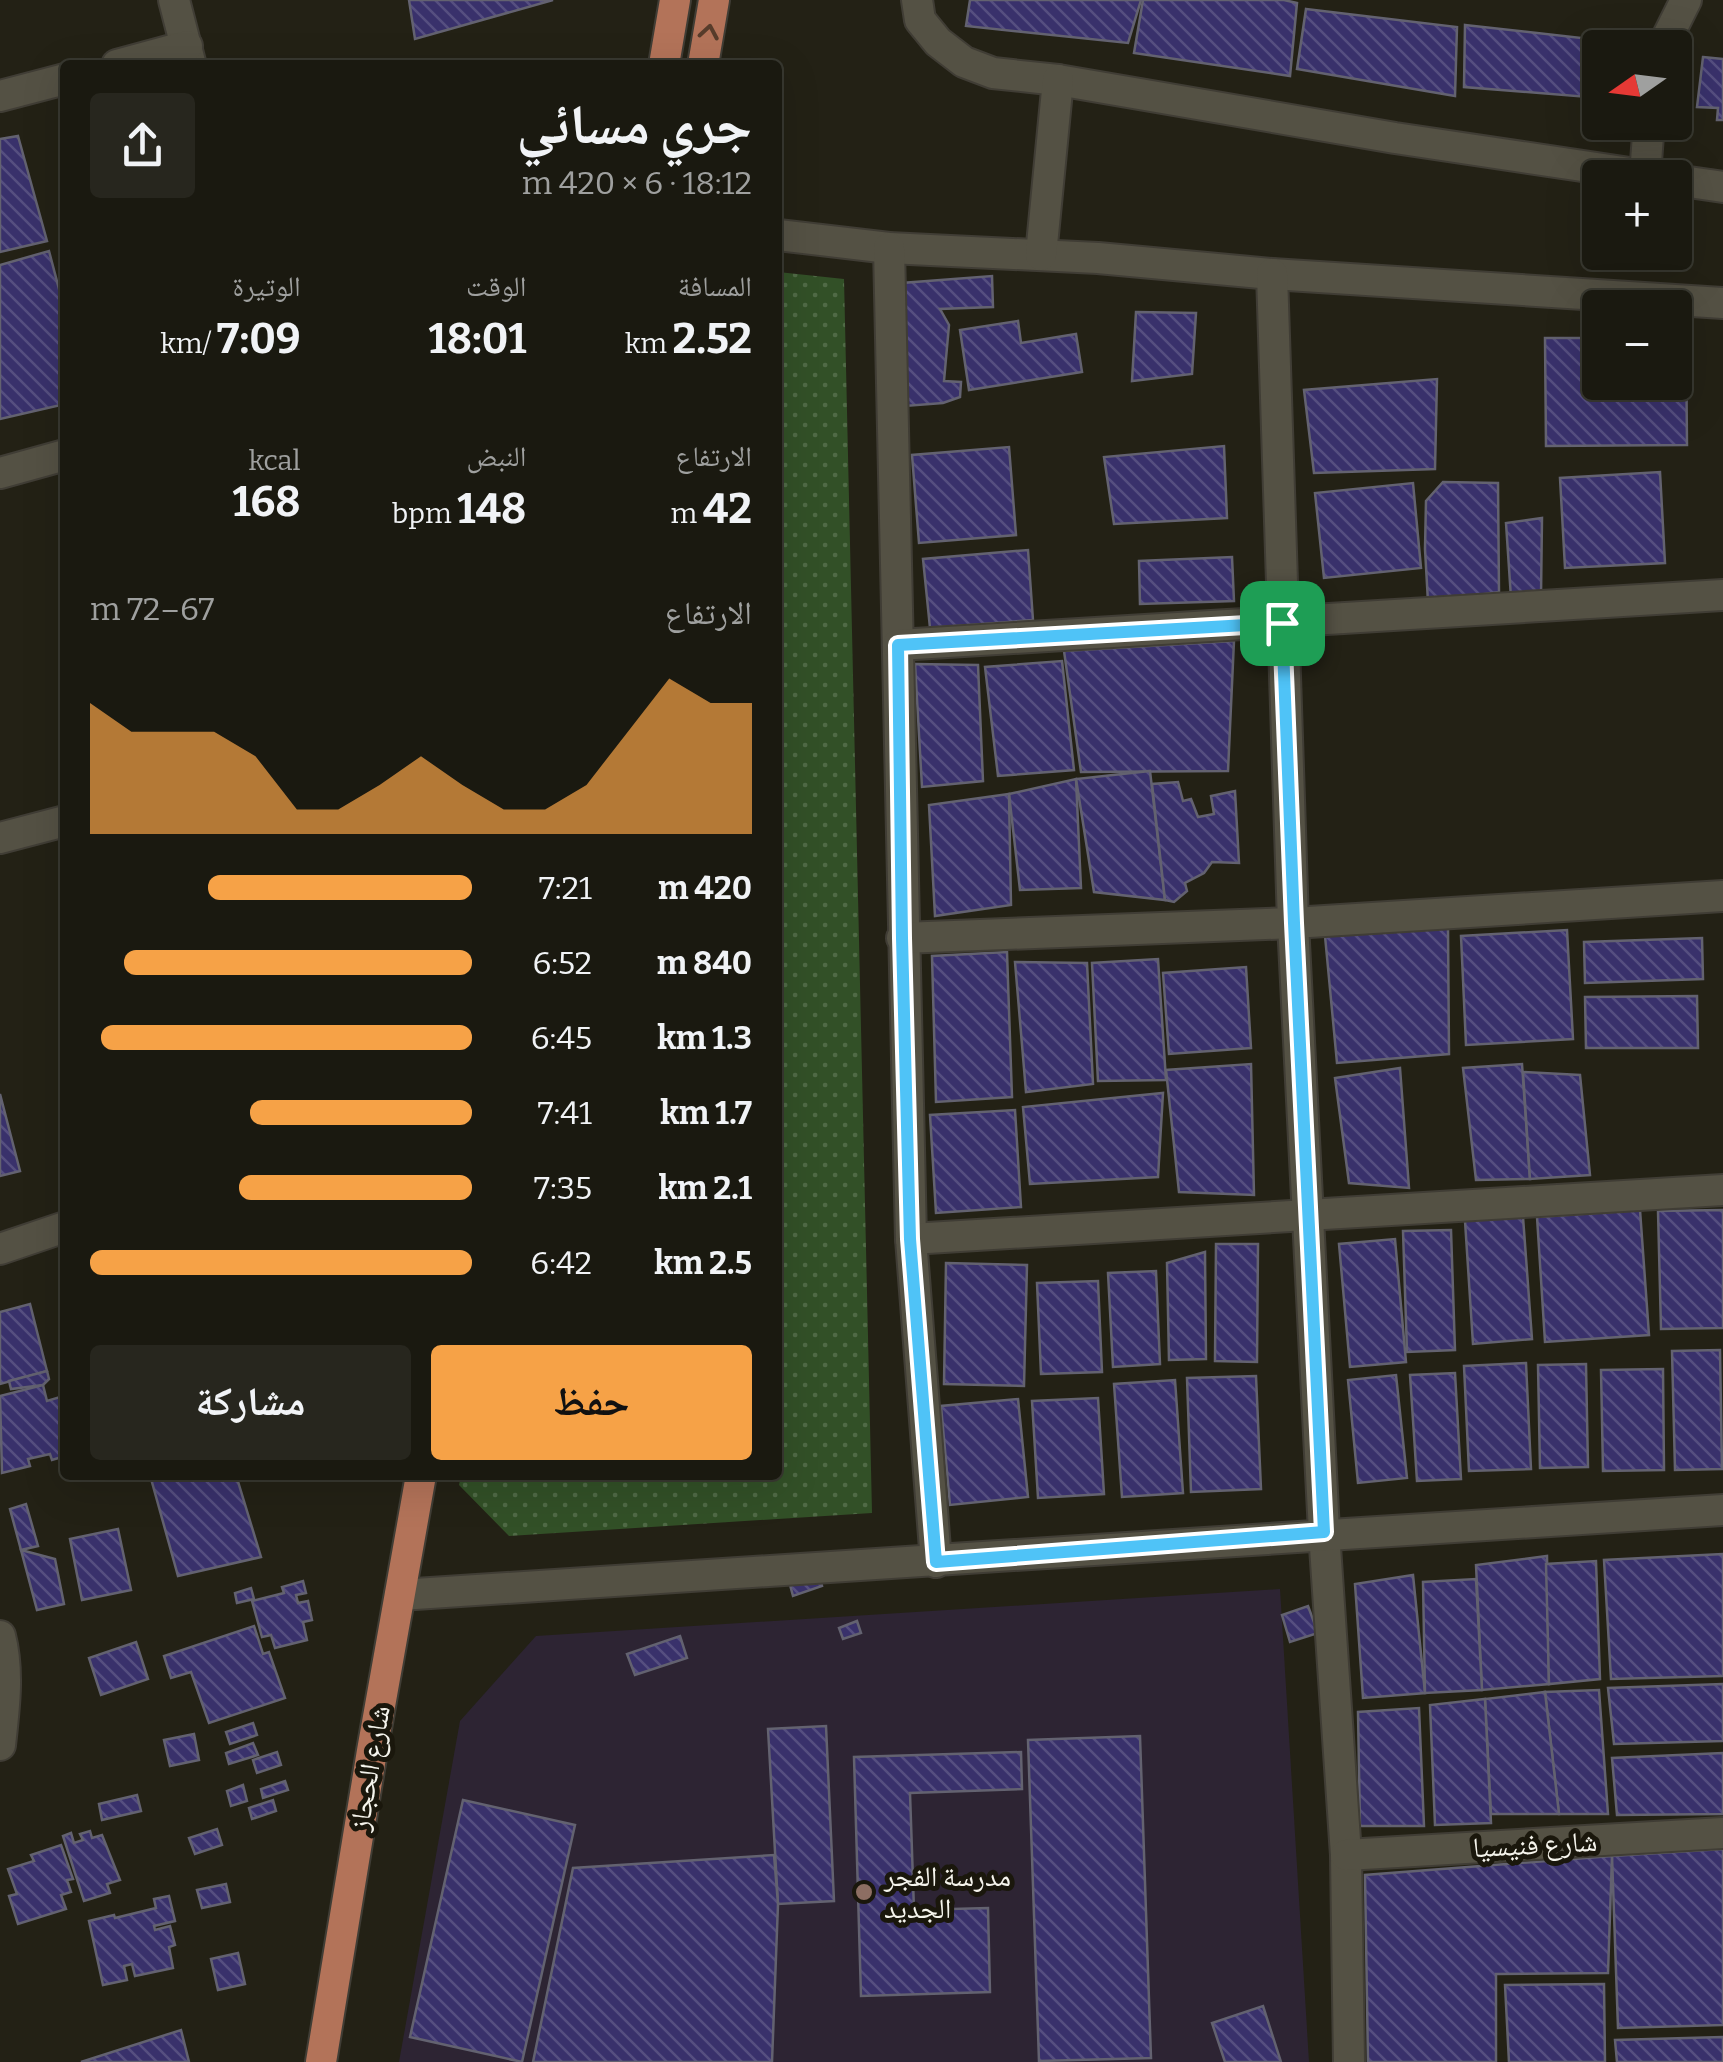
<!DOCTYPE html>
<html lang="ar">
<head>
<meta charset="utf-8">
<style>
  :root { --surface:#1a1910; --page:#27261e; --text:#f1f3f6; --muted:#9fa09f; --line:#383830; --accent:#f6a247 }
  body { margin:0; font-family:Bitter,"Noto Naskh Arabic",serif; background:var(--page); color:var(--text); direction:rtl; height:100vh; display:flex; flex-direction:column; font-size:38px; white-space:nowrap }
  * { box-sizing:border-box; margin:0 }
  p { font-size:32px; color:var(--muted) }
  .icon { flex:none; width:55px; height:55px; fill:none; stroke:currentColor; stroke-width:2; stroke-linecap:round; stroke-linejoin:round }
  .map { position:relative; flex:1; overflow:hidden; direction:ltr }
  .details { position:absolute; left:60px; top:60px; width:722px; height:1420px; display:flex; flex-direction:column; background:var(--surface); border-radius:10px; box-shadow:0 10px 40px #0002,0 0 0 2px var(--line); direction:rtl }
  .details>* { flex:none }
  .needle { width:65px; rotate:256deg }
  .controls { position:absolute; left:1582px; top:30px; display:grid; gap:20px }
  .controls a { display:grid; place-items:center; width:110px; height:110px; border-radius:10px; background:var(--surface); box-shadow:0 10px 40px #0002,0 0 0 2px var(--line); font-size:50px }
  .pin { position:absolute; display:grid; place-items:center; width:85px; height:85px; color:#fff; margin:-42px; border-radius:20px; box-shadow:0 5px 15px #0006 }
  .round { display:grid; place-items:center; flex:none; width:105px; height:105px; border-radius:10px; background:var(--page) }
  .overview { display:flex; align-items:center; justify-content:space-between; height:170px; padding:0 30px }
  h1 { font-size:55px; font-weight:700; line-height:75px }
  .stats { display:grid; grid-template-columns:repeat(3,1fr); gap:15px; height:170px; padding:10px 30px }
  .stats div { display:grid; align-content:center }
  .stats b { font-size:42px; font-weight:700 }
  .stats small { font-size:28px; font-weight:400 }
  .stats p { font-size:28px }
  .chart { height:280px; padding:20px 30px }
  .chart p { display:flex; justify-content:space-between }
  .chart svg { width:100%; height:180px; margin-top:10px; fill:var(--accent); opacity:.7 }
  .action { display:flex; gap:20px; margin-top:auto; padding:20px 30px }
  .action a { flex:1; height:115px; border-radius:10px; background:var(--accent); color:#111; font-size:40px; font-weight:700; line-height:115px; text-align:center }
  .action a+a { background:var(--page); color:var(--text) }
  ul { padding:0 30px; list-style:none; font-size:32px }
  li { display:grid; grid-template-columns:160px 120px 1fr; align-items:center; height:75px }
  li i { height:25px; border-radius:12px; background:var(--accent) }
  .map>svg:first-child { display:block }
</style>
</head>
<body>
<div class="map">
<svg width="1723" height="2062" viewBox="0 0 1723 2062">
  <defs>
    <pattern id="park-dots" width="8" height="8" patternUnits="userSpaceOnUse" patternTransform="scale(2.5)"><rect width="8" height="8" fill="#325027"/><path d="M2 2h.1M6 6h.1" fill="none" stroke="#506a46" stroke-width="1.8" stroke-linecap="round"/></pattern>
    <pattern id="building-back-hatch" width="6" height="6" patternUnits="userSpaceOnUse" patternTransform="scale(2.5)"><rect width="6" height="6" fill="#39316b"/><path d="M-1 5l2 2M0 0l6 6M5-1l2 2" fill="none" stroke="#564f80"/></pattern>
  </defs>
  <rect width="100%" height="100%" fill="#232115"/>
  <!-- education -->
  <polygon fill="#2d2433" points="1280,1589 1309,2062 399,2062 460,1721 536,1636"/>
  <!-- park -->
  <polygon fill="url(#park-dots)" points="778,272 844,279 872,1513 509,1536 459,1485 461,1475 778,1475"/>
  <!-- building -->
  <g fill="url(#building-back-hatch)" stroke="#636270" stroke-width="2.5">
    <polygon points="409,0 553,0 415,39"/>
    <polygon points="970,0 1141,0 1128,43 966,26"/>
    <polygon points="1143,0 1284,0 1297,3 1290,76 1134,53"/>
    <polygon points="1306,9 1457,27 1455,96 1297,69"/>
    <polygon points="1465,25 1626,43 1626,48 1600,48 1600,98 1464,87"/>
    <polygon points="1703,57 1723,59 1723,120 1717,120 1718,108 1697,107"/>
    <polygon points="18,136 47,241 0,252 0,139"/>
    <polygon points="49,251 65,312 65,404 0,419 0,265"/>
    <polygon points="992,276 993,307 940,309 949,325 944,381 961,382 960,397 943,403 905,406 902,283"/>
    <polygon points="1136,312 1196,313 1192,374 1132,381"/>
    <polygon points="1018,321 1021,343 1076,334 1082,372 969,390 960,330"/>
    <polygon points="1545,338 1600,338 1600,382 1675,382 1675,338 1686,338 1687,445 1546,446"/>
    <polygon points="1437,379 1435,469 1314,473 1304,390"/>
    <polygon points="1224,446 1227,518 1114,524 1104,457"/>
    <polygon points="1009,447 1016,535 919,543 912,455"/>
    <polygon points="1660,472 1665,563 1565,568 1560,478"/>
    <polygon points="1443,482 1498,483 1499,592 1428,602 1425,549 1426,501"/>
    <polygon points="1413,483 1421,568 1324,578 1315,493"/>
    <polygon points="1542,518 1541,595 1511,598 1506,523"/>
    <polygon points="1028,550 1033,620 930,628 923,559"/>
    <polygon points="1232,557 1234,601 1140,604 1139,561"/>
    <polygon points="1234,641 1228,771 1081,772 1064,651"/>
    <polygon points="1062,661 1074,770 998,776 985,667"/>
    <polygon points="915,664 978,665 983,781 922,787"/>
    <polygon points="1150,771 1165,900 1094,892 1076,779"/>
    <polygon points="1076,779 1081,888 1020,890 1009,794"/>
    <polygon points="1178,782 1183,801 1191,799 1198,817 1214,814 1211,796 1235,791 1239,863 1212,862 1204,873 1185,883 1187,891 1174,902 1165,900 1152,784"/>
    <polygon points="1009,794 1011,905 935,916 929,805"/>
    <polygon points="1448,928 1449,1054 1337,1063 1325,936"/>
    <polygon points="1567,930 1573,1039 1466,1045 1461,936"/>
    <polygon points="1702,938 1703,979 1585,983 1584,942"/>
    <polygon points="1007,952 1012,1097 936,1102 932,956"/>
    <polygon points="1158,959 1166,1080 1098,1081 1092,963"/>
    <polygon points="1015,962 1087,963 1093,1084 1026,1092"/>
    <polygon points="1246,967 1251,1048 1169,1054 1163,973"/>
    <polygon points="1697,996 1698,1048 1586,1048 1585,997"/>
    <polygon points="1251,1064 1254,1195 1179,1192 1166,1070"/>
    <polygon points="1522,1064 1530,1179 1476,1180 1463,1068"/>
    <polygon points="1400,1068 1409,1188 1349,1183 1335,1078"/>
    <polygon points="1523,1072 1580,1075 1590,1175 1530,1179"/>
    <polygon points="1163,1093 1158,1177 1030,1184 1023,1107"/>
    <polygon points="0,1094 20,1171 0,1176"/>
    <polygon points="1015,1110 1021,1207 936,1213 930,1115"/>
    <polygon points="1640,1210 1649,1335 1545,1342 1537,1217"/>
    <polygon points="1723,1210 1723,1328 1661,1329 1658,1211"/>
    <polygon points="1523,1217 1532,1339 1473,1344 1465,1221"/>
    <polygon points="1451,1230 1455,1350 1407,1352 1403,1231"/>
    <polygon points="1395,1239 1406,1362 1350,1367 1339,1244"/>
    <polygon points="1216,1244 1258,1244 1257,1362 1215,1361"/>
    <polygon points="1205,1252 1206,1359 1169,1360 1167,1263"/>
    <polygon points="946,1263 1027,1265 1024,1386 944,1384"/>
    <polygon points="1156,1271 1160,1364 1113,1367 1108,1273"/>
    <polygon points="1098,1281 1102,1372 1041,1374 1037,1283"/>
    <polygon points="30,1304 47,1371 0,1384 0,1312"/>
    <polygon points="1720,1350 1722,1469 1675,1470 1672,1351"/>
    <polygon points="1526,1363 1531,1469 1469,1471 1464,1366"/>
    <polygon points="1586,1364 1588,1467 1540,1468 1538,1365"/>
    <polygon points="1663,1369 1664,1470 1603,1471 1601,1370"/>
    <polygon points="47,1371 49,1379 43,1385 11,1389 9,1381"/>
    <polygon points="1455,1373 1461,1479 1417,1481 1410,1375"/>
    <polygon points="1396,1375 1407,1478 1358,1483 1348,1380"/>
    <polygon points="1256,1376 1261,1489 1191,1492 1187,1378"/>
    <polygon points="1175,1380 1183,1493 1122,1497 1114,1384"/>
    <polygon points="43,1385 47,1401 60,1397 65,1418 65,1456 52,1460 50,1454 28,1459 30,1466 2,1473 0,1396"/>
    <polygon points="1098,1398 1104,1494 1038,1498 1032,1401"/>
    <polygon points="1018,1399 1028,1497 950,1505 941,1406"/>
    <polygon points="150,1475 236,1475 261,1557 178,1576"/>
    <polygon points="26,1504 38,1546 21,1550 10,1509"/>
    <polygon points="118,1529 131,1590 82,1600 70,1539"/>
    <polygon points="21,1550 55,1559 64,1604 37,1610"/>
    <polygon points="1723,1554 1723,1676 1611,1679 1604,1560"/>
    <polygon points="1547,1556 1549,1684 1482,1690 1476,1565"/>
    <polygon points="1596,1561 1600,1679 1549,1684 1546,1564"/>
    <polygon points="818,1571 822,1586 793,1596 789,1581"/>
    <polygon points="1413,1575 1425,1693 1363,1698 1355,1584"/>
    <polygon points="1476,1579 1482,1690 1425,1693 1423,1582"/>
    <polygon points="303,1581 306,1593 296,1595 298,1603 308,1601 312,1620 303,1622 307,1640 275,1648 271,1635 262,1637 252,1601 284,1593 282,1587"/>
    <polygon points="251,1588 254,1599 237,1603 235,1593"/>
    <polygon points="1308,1606 1318,1633 1290,1642 1282,1615"/>
    <polygon points="857,1621 861,1633 843,1639 839,1628"/>
    <polygon points="254,1626 263,1654 269,1652 285,1698 209,1723 191,1672 171,1678 164,1656"/>
    <polygon points="680,1636 687,1658 635,1675 627,1654"/>
    <polygon points="136,1642 148,1679 101,1695 89,1658"/>
    <polygon points="1723,1684 1723,1741 1614,1744 1608,1688"/>
    <polygon points="1599,1690 1608,1814 1559,1814 1545,1692"/>
    <polygon points="1545,1692 1559,1814 1491,1814 1485,1699"/>
    <polygon points="1485,1699 1491,1823 1435,1825 1430,1705"/>
    <polygon points="1419,1708 1424,1826 1360,1826 1358,1712"/>
    <polygon points="253,1723 257,1735 230,1744 226,1732"/>
    <polygon points="826,1726 834,1901 778,1904 768,1729"/>
    <polygon points="194,1734 199,1760 170,1766 164,1740"/>
    <polygon points="1140,1736 1151,2058 1039,2061 1028,1740"/>
    <polygon points="253,1743 258,1755 229,1764 226,1753"/>
    <polygon points="277,1752 281,1765 257,1773 253,1760"/>
    <polygon points="1021,1752 1022,1789 910,1793 914,1910 988,1908 990,1992 861,1996 854,1757"/>
    <polygon points="1723,1753 1723,1814 1617,1815 1612,1758"/>
    <polygon points="285,1781 288,1790 263,1798 261,1789"/>
    <polygon points="243,1785 247,1801 231,1806 227,1791"/>
    <polygon points="137,1795 141,1811 102,1820 99,1804"/>
    <polygon points="273,1800 276,1811 252,1819 249,1808"/>
    <polygon points="463,1800 575,1825 522,2062 410,2037"/>
    <polygon points="217,1829 222,1845 195,1854 189,1838"/>
    <polygon points="90,1831 92,1838 102,1835 120,1880 107,1884 110,1893 84,1901 63,1836 71,1833 74,1843 83,1840 80,1834"/>
    <polygon points="61,1845 73,1879 67,1880 71,1892 61,1895 66,1909 18,1924 9,1896 17,1894 8,1869 34,1861 31,1855"/>
    <polygon points="1723,1849 1723,2025 1618,2028 1612,1856"/>
    <polygon points="774,1855 778,1904 772,2062 533,2062 573,1868"/>
    <polygon points="1612,1856 1608,1973 1496,1974 1496,2062 1368,2062 1365,1875"/>
    <polygon points="226,1884 230,1902 202,1908 197,1890"/>
    <polygon points="169,1896 175,1921 154,1926 155,1930 170,1926 175,1945 169,1947 173,1968 135,1976 132,1964 124,1966 127,1980 103,1985 89,1921 114,1915 115,1918 156,1908 154,1899"/>
    <polygon points="238,1953 245,1984 218,1990 211,1959"/>
    <polygon points="1604,1984 1605,2062 1509,2062 1505,1985"/>
    <polygon points="1263,2006 1281,2062 1225,2062 1212,2023"/>
    <polygon points="181,2030 189,2062 81,2062"/>
    <polygon points="1723,2037 1723,2062 1617,2062 1615,2040"/>
  </g>
  <g fill="none" stroke-linecap="round" stroke-linejoin="round">
    <defs>
      <g id="minor">
        <polyline points="174,0 190,62"/>
        <polyline points="917,0 920,20 938,42 964,62 993,73 1058,80 1395,138 1663,178"/>
        <polyline points="1662,48 1686,0"/>
        <polyline points="117,65 187,46"/>
        <polyline points="0,96 65,79"/>
        <polyline points="1645,175 1649,122"/>
        <polyline points="1675,180 1723,187"/>
        <polyline points="778,235 889,248 1098,258 1272,274 1723,303"/>
        <polyline points="889,248 911,1239 936,1562"/>
        <polyline points="1041,255 1058,80"/>
        <polyline points="1272,274 1293,923 1324,1532 1346,1855 1349,2062"/>
        <polyline points="0,473 65,455"/>
        <polyline points="898,645 1723,595"/>
        <polyline points="0,838 65,821"/>
        <polyline points="902,938 1293,923 1723,896"/>
        <polyline points="911,1239 1723,1190"/>
        <polyline points="0,1249 65,1227"/>
        <path d="M400,1595C841,1568 1282,1535 1723,1510"/>
        <path d="M0,1636C9,1671 4,1709 0,1745"/>
        <polyline points="1346,1855 1723,1833"/>
      </g>
      <g id="major">
        <polyline points="664,65 675,0"/>
        <polyline points="703,65 714,0"/>
        <polyline points="321,2062 372,1751 421,1475"/>
      </g>
    </defs>
    <!-- minor casing -->
    <use href="#minor" stroke="#403d35" stroke-width="34"/>
    <!-- major casing -->
    <use href="#major" stroke="#403d35" stroke-width="34"/>
    <!-- minor -->
    <use href="#minor" stroke="#545144" stroke-width="30"/>
    <!-- major -->
    <use href="#major" stroke="#b37359" stroke-width="30"/>
  </g>
  <!-- one-way arrows -->
  <defs><path id="oneway-chevron" d="M-2-3.5L2.5 0L-2 3.5" fill="none" stroke-width="1.6" stroke-linecap="round" stroke-linejoin="round" transform="scale(2.5)"/></defs>
  <use stroke="#573c2b" href="#oneway-chevron" transform="translate(709 32) rotate(-80)"/>
  <g fill="none" stroke-linecap="round" stroke-linejoin="round">
    <defs>
      <polygon id="route" points="1282,623 1294,923 1324,1532 936,1562 910,1239 902,938 898,645"/>
    </defs>
    <!-- route casing -->
    <use href="#route" stroke="#fff" stroke-width="20"/>
    <!-- route -->
    <use href="#route" stroke="#4fc3f7" stroke-width="12"/>
  </g>
  <!-- markers -->
  <circle fill="#8d6e63" stroke="#1a170c" stroke-width="4" cx="864" cy="1892" r="10"/>
  <g text-anchor="middle" stroke-width="10" stroke-linejoin="round" paint-order="stroke">
    <!-- street labels -->
    <g font-size="28" fill="#f5f4ec" stroke="#1a170c">
      <text transform="translate(369 1768) rotate(-80)" y="10">شارع الحجاز</text>
      <text transform="translate(1535 1844) rotate(-3)" y="10">شارع فنيسيا</text>
    </g>
    <!-- poi labels -->
    <g font-size="28" fill="#f5f4ec" stroke="#1a170c" text-anchor="start">
      <text x="884" y="1886">مدرسة الفجر<tspan x="884" dy="32">الجديد</tspan></text>
    </g>
  </g>
</svg>
<div class="controls">
<a><svg class="needle" viewBox="-14 -14 28 28"><path d="M0-13l5 13h-10z" fill="#e53935"/><path d="M0 13l5-13h-10z" fill="#9fa09f"/></svg></a>
<a>+</a>
<a>−</a>
</div>
<div class="pin" style="left:1282px;top:623px;background:#1e9e55"><svg class="icon" aria-label="arrive" viewBox="0 0 24 24"><path d="M6 21V4h12l-3 4 3 4H6"/></svg></div>
<section class="details">
<div class="overview"><div><h1>جري مسائي</h1><p>18:12 · 6 × 420 m</p></div><a class="round"><svg class="icon" aria-label="share" viewBox="0 0 24 24"><path d="M12 15V3M7 8l5-5 5 5M5 13v7h14v-7"/></svg></a></div>
<div class="stats">
<div><p>المسافة</p><b>2.52<small> km</small></b></div>
<div><p>الوقت</p><b>18:01</b></div>
<div><p>الوتيرة</p><b>7:09<small> /km</small></b></div>
</div>
<div class="stats">
<div><p>الارتفاع</p><b>42<small> m</small></b></div>
<div><p>النبض</p><b>148<small> bpm</small></b></div>
<div><p>kcal</p><b>168</b></div>
</div>
<div class="chart"><p><span>الارتفاع</span>67–72 m</p>
<svg viewBox="0 0 160 44" preserveAspectRatio="none"><path d="M0 44V12L10 19L20 19L30 19L40 25L50 38L60 38L70 32L80 25L90 32L100 38L110 38L120 32L130 19L140 6L150 12L160 12V44z"/></svg>
</div>
<ul>
<li><b>420 m</b>7:21<i style="width:69%"></i></li>
<li><b>840 m</b>6:52<i style="width:91%"></i></li>
<li><b>1.3 km</b>6:45<i style="width:97%"></i></li>
<li><b>1.7 km</b>7:41<i style="width:58%"></i></li>
<li><b>2.1 km</b>7:35<i style="width:61%"></i></li>
<li><b>2.5 km</b>6:42<i style="width:100%"></i></li>
</ul>
<div class="action"><a>حفظ</a><a>مشاركة</a></div>
</section>
</div>
</body>
</html>
